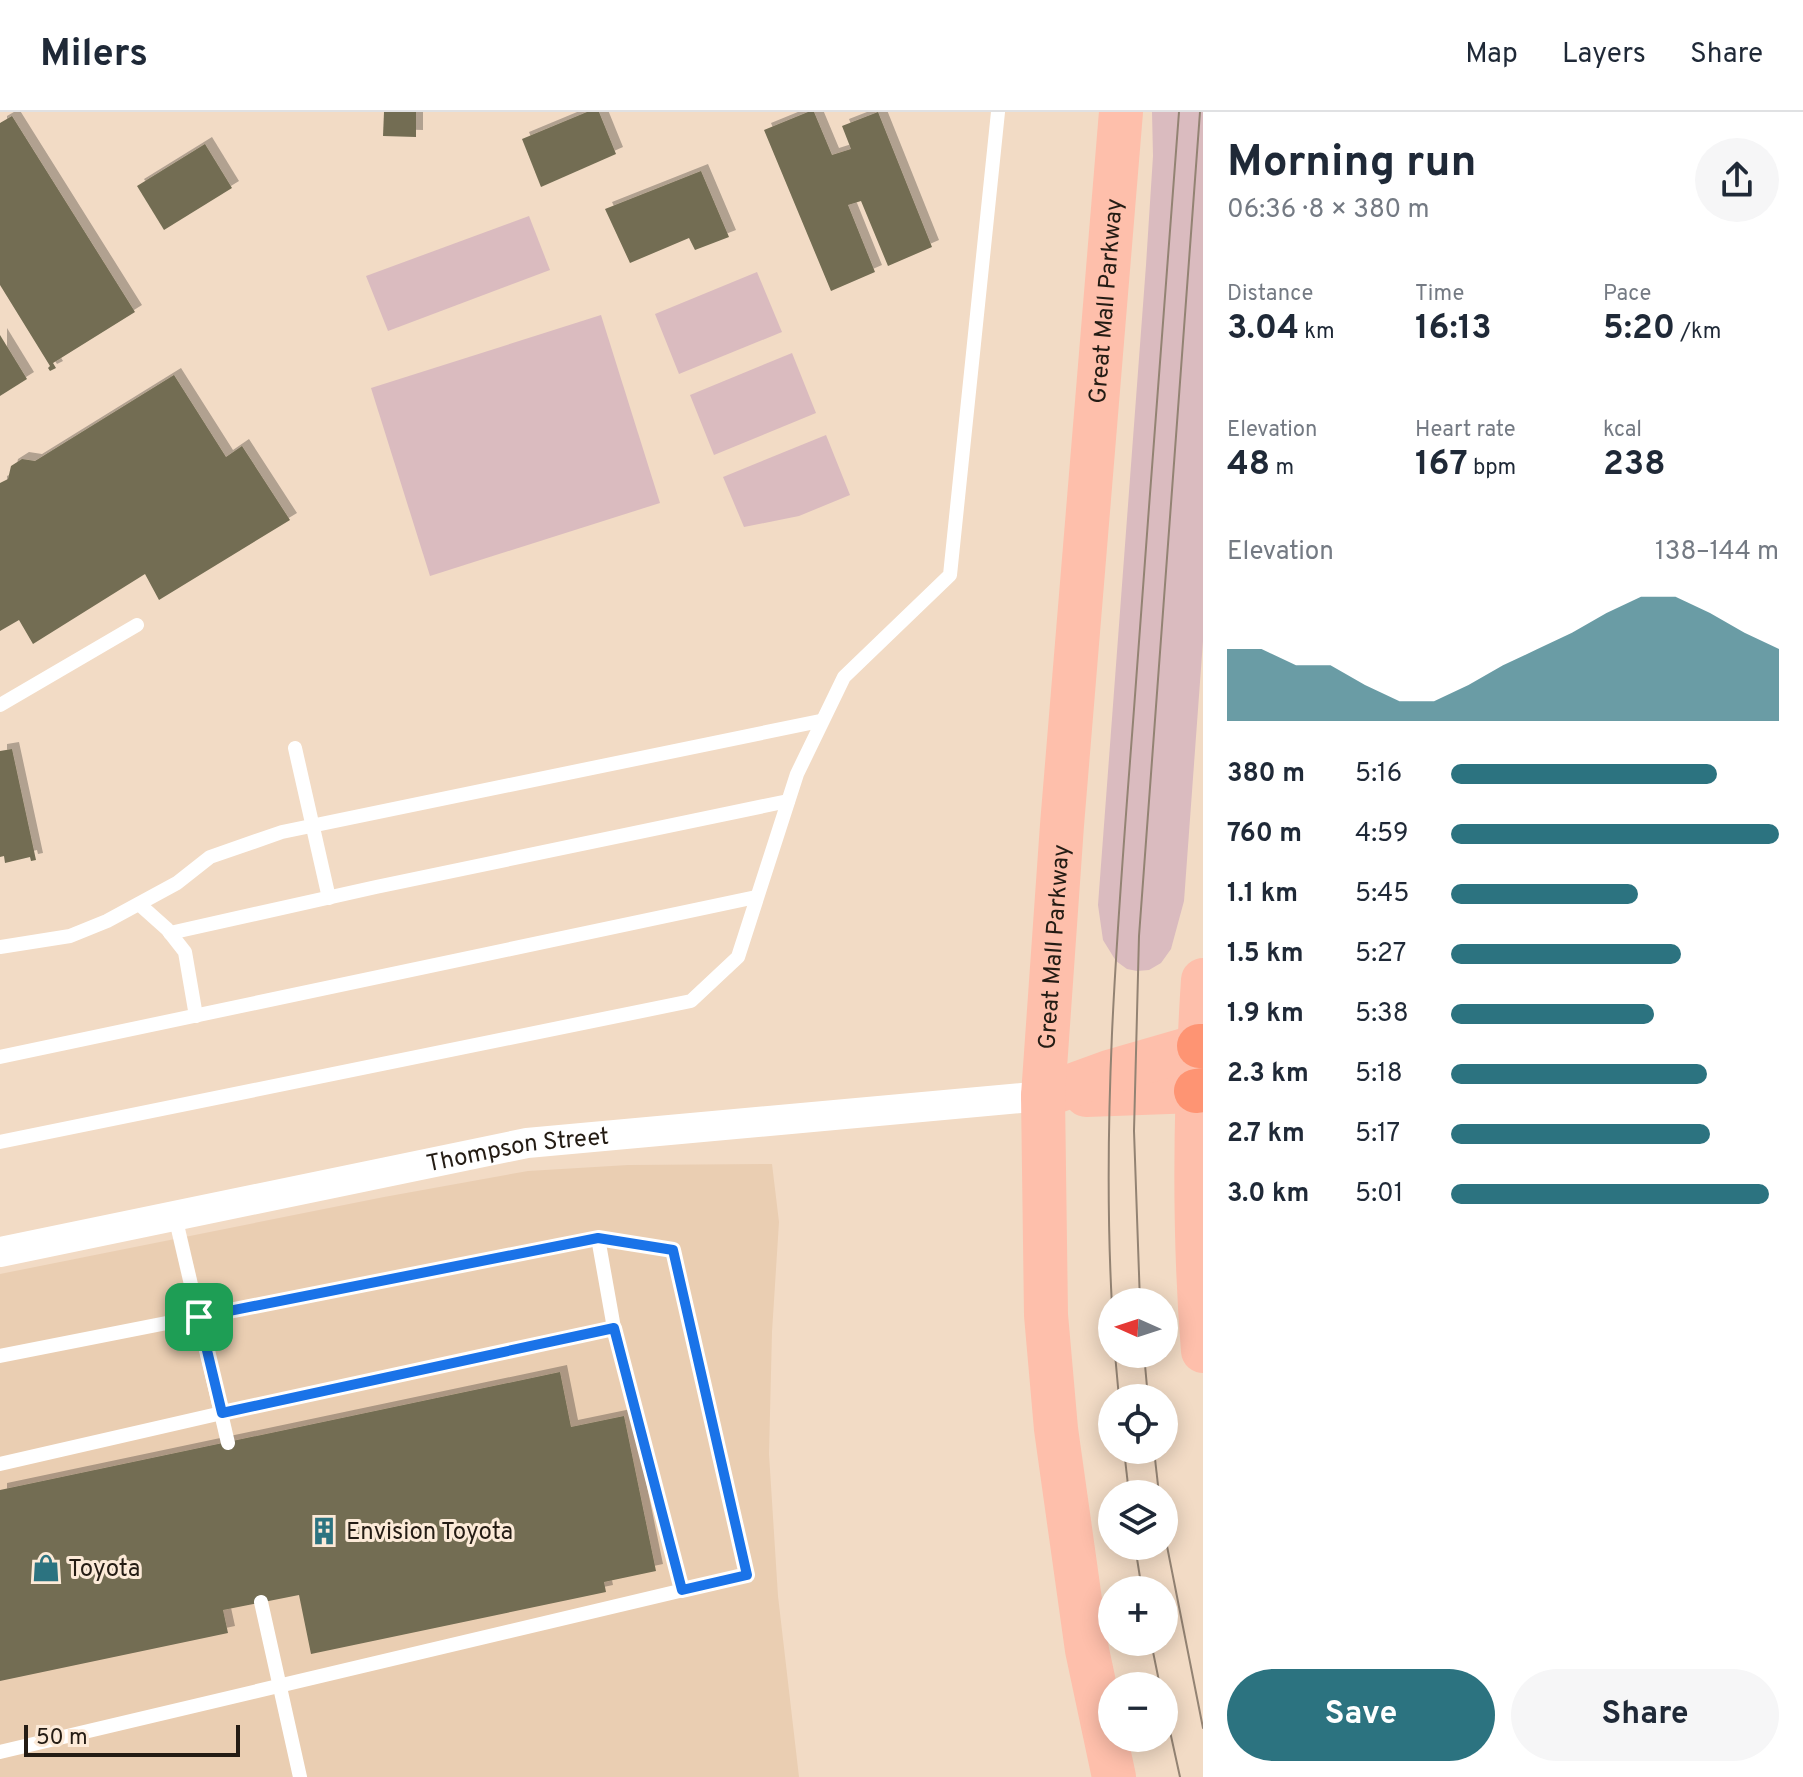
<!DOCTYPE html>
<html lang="en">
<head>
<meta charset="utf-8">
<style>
  :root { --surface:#fff; --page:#f6f6f7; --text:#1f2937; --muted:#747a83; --line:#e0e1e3; --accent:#2c7380 }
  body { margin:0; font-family:Overpass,sans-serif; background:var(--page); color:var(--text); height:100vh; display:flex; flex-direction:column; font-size:30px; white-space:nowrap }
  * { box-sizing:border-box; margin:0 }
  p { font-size:26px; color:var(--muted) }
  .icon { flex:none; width:44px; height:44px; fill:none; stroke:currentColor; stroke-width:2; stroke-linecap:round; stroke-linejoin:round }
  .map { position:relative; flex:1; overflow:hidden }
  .drawer { display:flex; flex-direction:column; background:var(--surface); width:600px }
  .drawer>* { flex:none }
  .needle { width:52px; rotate:273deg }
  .tools { position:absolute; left:1098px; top:1176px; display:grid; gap:16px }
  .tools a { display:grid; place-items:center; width:80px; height:80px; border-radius:50%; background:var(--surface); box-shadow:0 4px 20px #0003; font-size:40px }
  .scale { position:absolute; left:24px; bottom:20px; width:216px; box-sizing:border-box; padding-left:8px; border:4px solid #241c14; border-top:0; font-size:22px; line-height:28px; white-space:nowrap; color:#241c14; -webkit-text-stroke:6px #fcead8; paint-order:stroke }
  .pin { position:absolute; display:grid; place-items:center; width:68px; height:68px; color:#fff; margin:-34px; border-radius:16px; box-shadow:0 4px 12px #0006 }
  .round { display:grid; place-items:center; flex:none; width:84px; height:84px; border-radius:42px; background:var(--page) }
  .headline { display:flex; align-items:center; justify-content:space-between; height:136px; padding:0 24px }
  h1 { font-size:44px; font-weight:700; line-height:60px }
  .metrics { display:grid; grid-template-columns:repeat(3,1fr); gap:12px; height:136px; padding:8px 24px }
  .metrics div { display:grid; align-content:center }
  .metrics b { font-size:34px; font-weight:700 }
  .metrics small { font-size:22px; font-weight:400 }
  .metrics p { font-size:22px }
  .chart { height:224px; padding:16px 24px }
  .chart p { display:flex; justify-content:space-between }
  .chart svg { width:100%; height:144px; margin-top:8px; fill:var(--accent); opacity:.7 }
  .primary-button { display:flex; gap:16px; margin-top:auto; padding:16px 24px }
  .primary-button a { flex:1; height:92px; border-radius:48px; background:var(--accent); color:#fff; font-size:32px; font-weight:700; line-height:92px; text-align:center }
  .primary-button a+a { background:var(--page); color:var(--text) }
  ul { padding:0 24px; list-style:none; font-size:26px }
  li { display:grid; grid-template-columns:128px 96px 1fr; align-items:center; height:60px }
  li i { height:20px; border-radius:10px; background:var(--accent) }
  header { display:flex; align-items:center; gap:48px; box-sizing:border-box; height:112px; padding:0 40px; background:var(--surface); border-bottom:2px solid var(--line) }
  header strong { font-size:38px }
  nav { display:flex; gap:44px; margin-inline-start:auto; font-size:28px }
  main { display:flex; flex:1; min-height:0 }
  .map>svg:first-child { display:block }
</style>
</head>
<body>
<header>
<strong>Milers</strong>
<nav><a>Map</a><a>Layers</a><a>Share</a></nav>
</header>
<main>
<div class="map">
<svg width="1203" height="1665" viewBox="0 0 1203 1665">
  <defs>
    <filter id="shadow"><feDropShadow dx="7" dy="-7" stdDeviation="0" flood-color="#0004"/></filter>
  </defs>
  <rect width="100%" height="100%" fill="#f2dbc5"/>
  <!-- built -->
  <polygon fill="#eaceb2" points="772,1052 779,1110 772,1220 769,1342 778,1484 799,1665 0,1665 0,1162 384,1085 528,1059 628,1053"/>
  <!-- green -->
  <g fill="#dabbbf">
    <polygon points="1152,0 1203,0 1203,529 1184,789 1171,837 1161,851 1149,858 1137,859 1127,857 1116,849 1103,828 1098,793 1146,153 1153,44"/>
    <polygon points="529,104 550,158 388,219 366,164"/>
    <polygon points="757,160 782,220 679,262 655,202"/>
    <polygon points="601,203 660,391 430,464 371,276"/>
    <polygon points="792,241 816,301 714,343 690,283"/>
    <polygon points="826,323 850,383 799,404 744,415 723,365"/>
  </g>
  <!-- building -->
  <g fill="#736d53" filter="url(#shadow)">
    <polygon points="384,0 416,0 416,25 383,24"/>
    <polygon points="587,0 599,0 616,42 541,75 522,27"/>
    <polygon points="808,0 814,0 832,43 851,37 842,14 878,0 932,135 888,154 861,89 848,93 875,160 831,179 764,18"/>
    <polygon points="12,4 135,200 53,251 56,256 50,259 48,256 50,254 0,173 0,11"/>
    <polygon points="205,32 232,76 164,118 137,74"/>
    <polygon points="701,59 729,125 695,138 689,126 630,151 605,97"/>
    <polygon points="0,223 27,267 0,284"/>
    <polygon points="174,263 226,345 242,334 290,408 159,488 145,462 33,532 19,508 0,519 0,371 8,367 11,354 22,347 35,349"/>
    <polygon points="12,637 36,748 31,749 30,745 5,751 4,744 0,745 0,639"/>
    <polygon points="560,1260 571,1315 624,1304 656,1459 604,1470 606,1480 311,1542 299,1483 223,1498 228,1521 0,1569 0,1378"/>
  </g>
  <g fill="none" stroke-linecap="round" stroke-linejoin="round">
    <!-- service -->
    <g stroke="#fff" stroke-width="14">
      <polyline points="0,593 137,513"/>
      <polyline points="295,636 329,786"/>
      <polyline points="139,792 167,817 185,840 196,904"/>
      <polyline points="170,821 376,775 788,689"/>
      <polyline points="0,835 70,824 107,809 177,771 210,745 282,720 820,609"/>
      <polyline points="0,945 756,785"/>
      <polyline points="0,1030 691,889 738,845 797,662 844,565 950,463 998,0"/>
      <polyline points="175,1104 228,1331"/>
      <polyline points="598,1126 614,1216"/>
      <polyline points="0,1244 598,1126 673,1138 747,1463 0,1640"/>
      <polyline points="0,1352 222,1301 614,1216 682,1478"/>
      <polyline points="261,1490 300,1665"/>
    </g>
    <!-- minor -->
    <path stroke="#fff" stroke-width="30" id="s1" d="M0,1140L527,1031L1043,984"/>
    <!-- primary -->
    <g stroke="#febfab" stroke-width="44">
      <path d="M1203,868C1195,992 1193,1115 1203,1239"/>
      <polyline points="1086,983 1196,979"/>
      <polyline points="1043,984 1109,960 1199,934"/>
      <path id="s2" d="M1114,1665L1087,1538L1056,1317L1046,1203L1043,984L1062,713L1121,0"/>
    </g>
    <!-- motorway -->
    <g stroke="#fe9473" stroke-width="44">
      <polyline points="1199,934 1203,934"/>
      <polyline points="1196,979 1203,978"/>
    </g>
    <!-- tram -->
    <g stroke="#938373" stroke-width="2">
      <polyline points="1140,1190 1134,1019 1139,824 1200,0"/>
      <path d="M1112,1194C1101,994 1119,796 1134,597C1149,398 1163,199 1179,0"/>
      <polyline points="1115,1242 1119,1286"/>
      <polyline points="1144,1242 1148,1286"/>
      <polyline points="1124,1338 1129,1382"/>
      <polyline points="1154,1338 1159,1382"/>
      <polyline points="1164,1419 1203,1616"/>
      <polyline points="1135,1434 1142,1478"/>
      <polyline points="1151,1530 1160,1574"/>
      <polyline points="1164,1592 1180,1665"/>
    </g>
  </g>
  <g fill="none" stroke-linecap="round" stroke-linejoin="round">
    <defs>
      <polygon id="route" points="598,1126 673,1138 747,1463 682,1478 614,1216 222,1301 199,1205"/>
    </defs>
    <!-- route casing -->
    <use href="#route" stroke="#fff" stroke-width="16"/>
    <!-- route -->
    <use href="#route" stroke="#1a73e8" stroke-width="10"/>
  </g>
  <!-- icons -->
  <defs>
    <symbol id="building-bare" viewBox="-9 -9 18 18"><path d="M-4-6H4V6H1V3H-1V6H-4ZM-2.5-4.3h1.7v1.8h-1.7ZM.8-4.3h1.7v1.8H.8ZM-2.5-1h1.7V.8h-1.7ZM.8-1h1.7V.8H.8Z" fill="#2c7380" stroke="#fcead8" stroke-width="2.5" paint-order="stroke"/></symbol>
    <symbol id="shop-bare" viewBox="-9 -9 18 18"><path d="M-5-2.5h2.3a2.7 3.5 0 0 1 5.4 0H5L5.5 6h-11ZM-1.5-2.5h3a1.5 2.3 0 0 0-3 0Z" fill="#2c7380" stroke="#fcead8" stroke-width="2.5" paint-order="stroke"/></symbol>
  </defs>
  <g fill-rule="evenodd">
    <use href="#building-bare" x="304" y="1399" width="40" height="40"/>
    <use href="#shop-bare" x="26" y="1436" width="40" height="40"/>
  </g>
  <g text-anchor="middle" stroke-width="6" stroke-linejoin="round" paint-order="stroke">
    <!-- street labels -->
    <g font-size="24" fill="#241c14" stroke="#fcead8">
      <text dy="8" stroke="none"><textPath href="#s2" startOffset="1484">Great Mall Parkway</textPath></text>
      <text dy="8" stroke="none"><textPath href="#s2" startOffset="836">Great Mall Parkway</textPath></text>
      <text dy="8" stroke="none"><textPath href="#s1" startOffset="528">Thompson Street</textPath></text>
    </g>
    <!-- poi labels -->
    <g font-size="24" fill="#241c14" stroke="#fcead8" text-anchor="start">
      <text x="346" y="1427">Envision Toyota</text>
      <text x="68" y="1464">Toyota</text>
    </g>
  </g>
</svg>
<div class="tools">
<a><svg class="needle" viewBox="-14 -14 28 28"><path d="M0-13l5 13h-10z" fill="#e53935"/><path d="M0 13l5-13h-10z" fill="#747a83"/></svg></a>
<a><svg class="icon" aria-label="locate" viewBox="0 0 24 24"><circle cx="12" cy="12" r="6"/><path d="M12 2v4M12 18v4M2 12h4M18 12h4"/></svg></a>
<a><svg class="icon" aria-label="layers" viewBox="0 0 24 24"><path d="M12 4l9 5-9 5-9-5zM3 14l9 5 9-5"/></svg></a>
<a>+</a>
<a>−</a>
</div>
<div class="scale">50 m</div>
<div class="pin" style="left:199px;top:1205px;background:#1e9e55"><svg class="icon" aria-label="arrive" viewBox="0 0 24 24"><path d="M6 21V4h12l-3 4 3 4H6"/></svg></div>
</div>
<section class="drawer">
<div class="headline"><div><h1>Morning run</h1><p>06:36 · 8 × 380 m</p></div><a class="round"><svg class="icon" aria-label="share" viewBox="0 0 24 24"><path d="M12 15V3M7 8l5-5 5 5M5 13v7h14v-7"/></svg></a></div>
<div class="metrics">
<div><p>Distance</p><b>3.04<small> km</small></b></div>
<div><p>Time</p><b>16:13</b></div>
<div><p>Pace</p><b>5:20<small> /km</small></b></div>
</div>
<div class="metrics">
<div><p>Elevation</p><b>48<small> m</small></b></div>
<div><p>Heart rate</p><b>167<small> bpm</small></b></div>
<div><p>kcal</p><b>238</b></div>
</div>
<div class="chart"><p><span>Elevation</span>138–144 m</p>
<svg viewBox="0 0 160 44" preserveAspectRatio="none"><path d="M0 44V22L10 22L20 27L30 27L40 33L50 38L60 38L70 33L80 27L90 22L100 17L110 11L120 6L130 6L140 11L150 17L160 22V44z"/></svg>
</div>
<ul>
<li><b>380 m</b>5:16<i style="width:81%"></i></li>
<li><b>760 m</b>4:59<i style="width:100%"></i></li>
<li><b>1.1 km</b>5:45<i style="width:57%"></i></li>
<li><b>1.5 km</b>5:27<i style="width:70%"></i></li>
<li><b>1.9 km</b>5:38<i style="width:62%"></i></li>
<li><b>2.3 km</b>5:18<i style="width:78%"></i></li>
<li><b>2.7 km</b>5:17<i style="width:79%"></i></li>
<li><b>3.0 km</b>5:01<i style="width:97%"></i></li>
</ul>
<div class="primary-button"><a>Save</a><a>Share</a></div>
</section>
</main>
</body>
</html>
